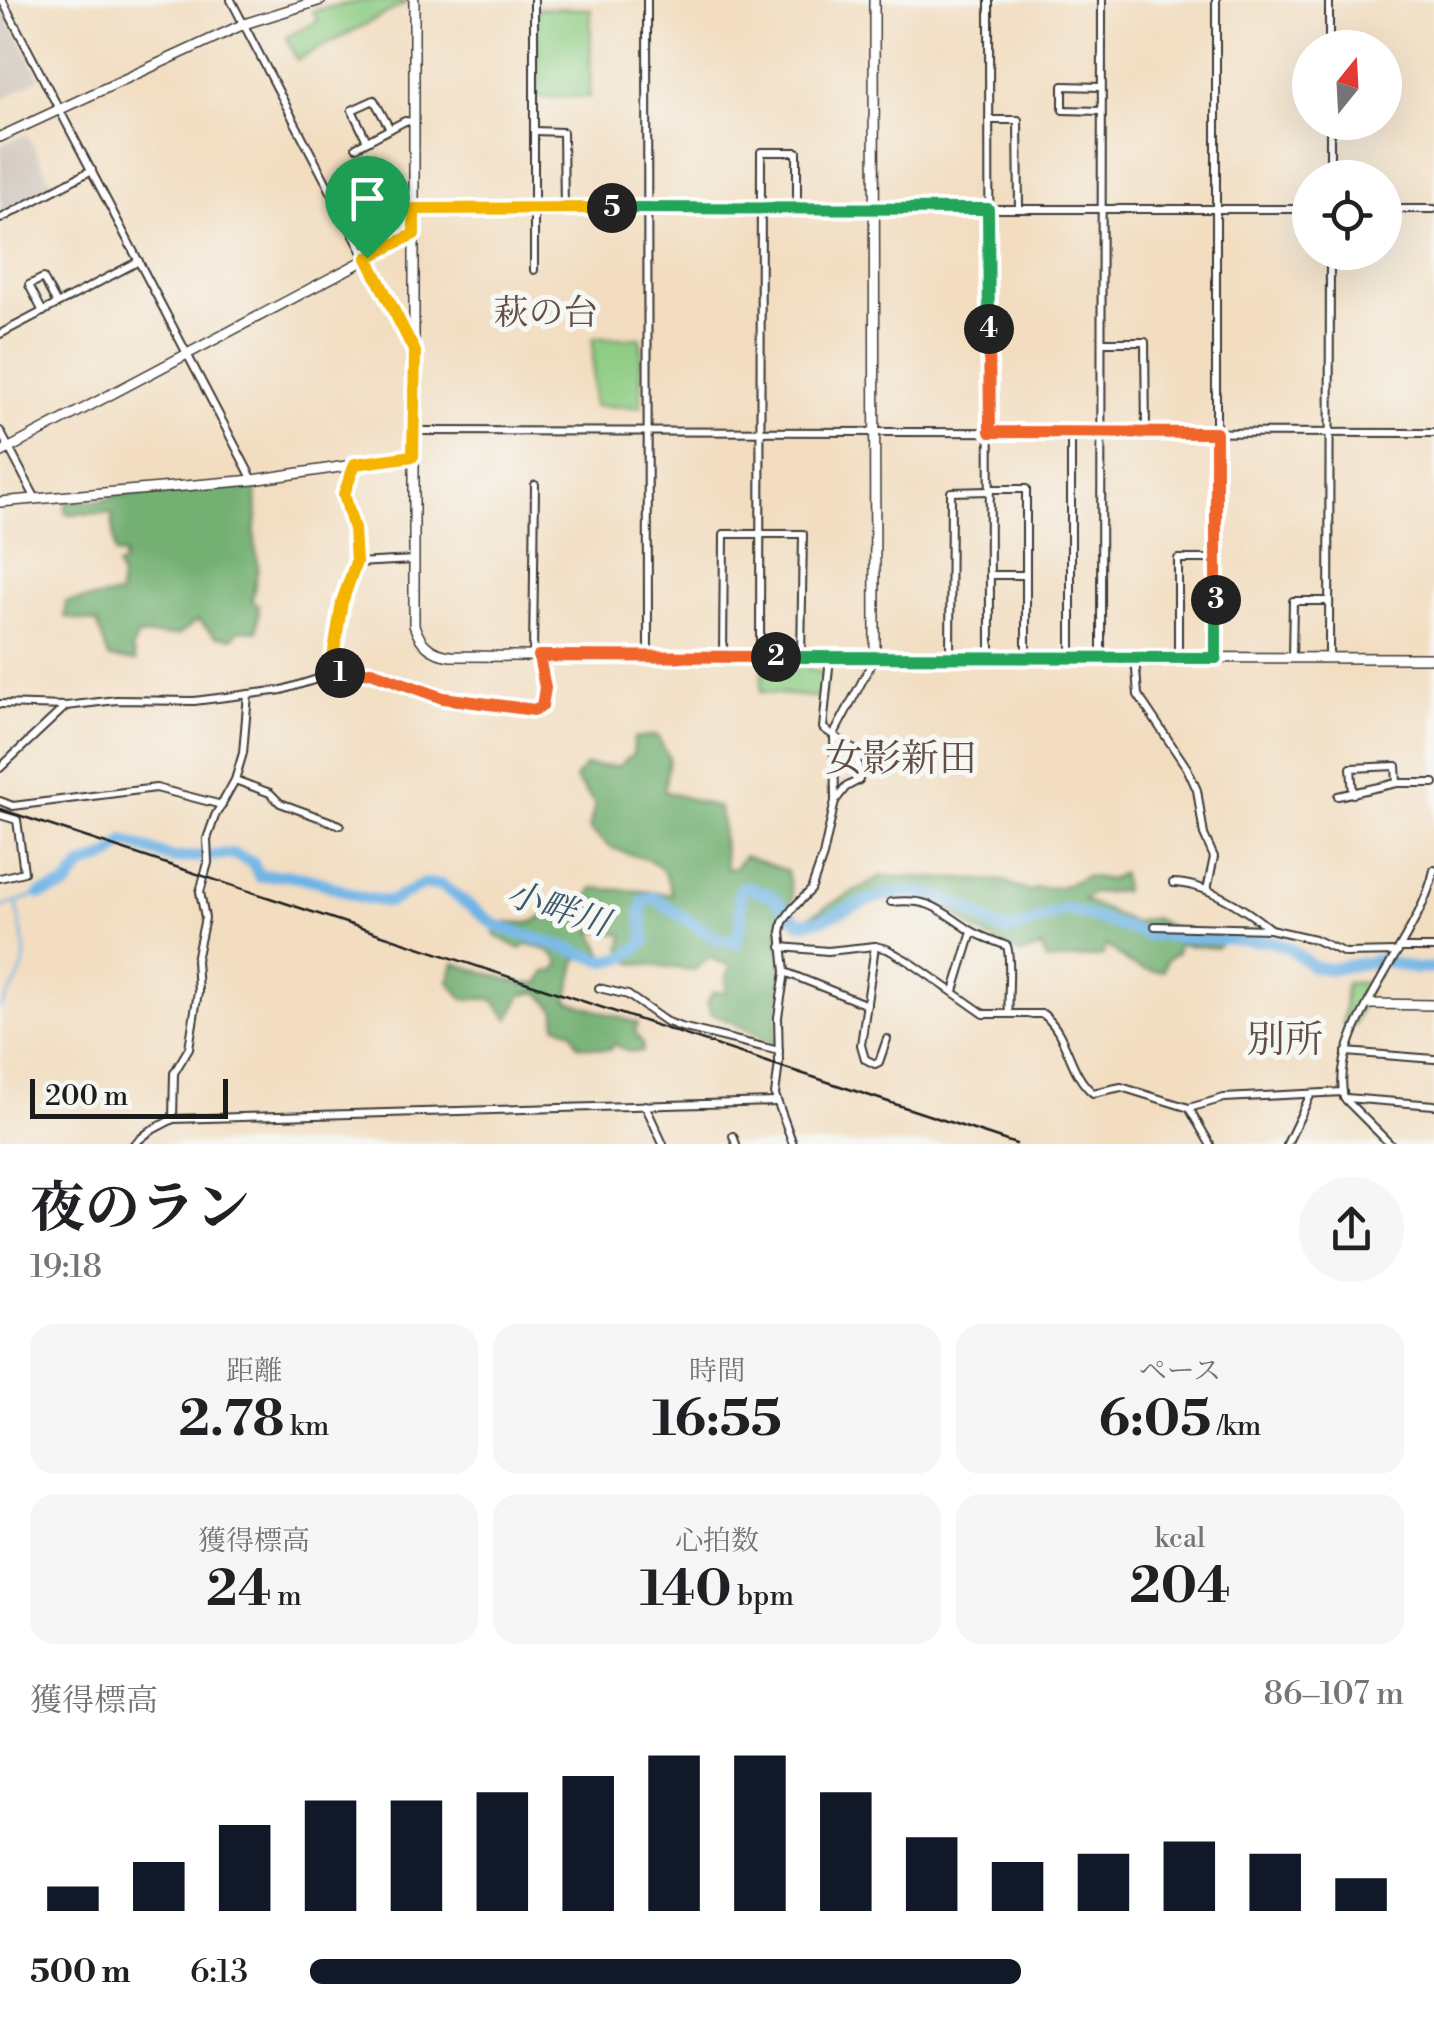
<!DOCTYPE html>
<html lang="ja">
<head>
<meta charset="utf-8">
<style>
  :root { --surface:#fff; --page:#f6f6f6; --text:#202124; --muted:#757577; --accent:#111827 }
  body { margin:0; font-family:"Libre Bodoni","Noto Serif JP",serif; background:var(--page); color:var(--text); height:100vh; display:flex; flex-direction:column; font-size:38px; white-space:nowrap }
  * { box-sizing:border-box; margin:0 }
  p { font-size:32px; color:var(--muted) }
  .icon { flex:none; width:55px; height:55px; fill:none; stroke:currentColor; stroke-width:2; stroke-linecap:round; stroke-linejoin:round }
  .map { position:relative; height:1144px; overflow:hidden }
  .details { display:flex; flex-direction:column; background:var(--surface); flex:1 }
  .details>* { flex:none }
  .needle { width:65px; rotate:18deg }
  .buttons { position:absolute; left:1292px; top:30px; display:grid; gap:20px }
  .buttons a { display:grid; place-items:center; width:110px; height:110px; border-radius:50%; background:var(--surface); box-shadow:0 10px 40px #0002; font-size:50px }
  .scale { position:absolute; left:30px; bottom:25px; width:198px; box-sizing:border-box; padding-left:10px; border:5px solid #1c1c1c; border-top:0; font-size:28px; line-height:35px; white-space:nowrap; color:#1c1c1c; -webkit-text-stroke:8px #f6f6f2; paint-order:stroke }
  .pin { position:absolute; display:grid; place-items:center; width:85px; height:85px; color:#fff; margin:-102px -42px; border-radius:50% 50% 50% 0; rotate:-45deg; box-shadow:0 0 10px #0007 }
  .pin .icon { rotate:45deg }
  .km { position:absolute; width:50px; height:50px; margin:-25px; border-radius:50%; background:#222; color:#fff; font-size:28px; line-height:50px; text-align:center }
  .round { display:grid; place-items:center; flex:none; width:105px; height:105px; border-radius:52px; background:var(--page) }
  .overview { display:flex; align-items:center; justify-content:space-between; height:170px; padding:0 30px }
  h1 { font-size:55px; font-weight:700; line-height:75px }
  .figures { display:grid; grid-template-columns:repeat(3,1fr); gap:15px; height:170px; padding:10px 30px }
  .figures div { display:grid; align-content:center; border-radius:25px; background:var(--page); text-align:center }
  .figures b { font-size:50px; font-weight:700 }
  .figures small { font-size:28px; font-weight:400 }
  .figures p { font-size:28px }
  .chart { height:280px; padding:20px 30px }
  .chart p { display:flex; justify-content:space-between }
  .chart svg { width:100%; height:180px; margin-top:10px; stroke:var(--accent); stroke-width:6 }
  ul { padding:0 30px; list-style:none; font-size:32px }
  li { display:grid; grid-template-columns:160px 120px 1fr; align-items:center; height:75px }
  li i { height:25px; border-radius:12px; background:var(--accent) }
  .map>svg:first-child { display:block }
</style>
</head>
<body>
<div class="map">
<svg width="1434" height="1144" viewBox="0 0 1434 1144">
  <rect width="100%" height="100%" fill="#f6f6f2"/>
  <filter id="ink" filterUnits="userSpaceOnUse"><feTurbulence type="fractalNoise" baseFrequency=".01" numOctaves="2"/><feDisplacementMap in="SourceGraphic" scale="20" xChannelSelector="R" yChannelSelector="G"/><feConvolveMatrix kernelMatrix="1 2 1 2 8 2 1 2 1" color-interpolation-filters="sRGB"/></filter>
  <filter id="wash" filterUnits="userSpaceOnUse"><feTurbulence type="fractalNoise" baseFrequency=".0048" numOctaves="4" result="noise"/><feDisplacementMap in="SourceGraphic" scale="40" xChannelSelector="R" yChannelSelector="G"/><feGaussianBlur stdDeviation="2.25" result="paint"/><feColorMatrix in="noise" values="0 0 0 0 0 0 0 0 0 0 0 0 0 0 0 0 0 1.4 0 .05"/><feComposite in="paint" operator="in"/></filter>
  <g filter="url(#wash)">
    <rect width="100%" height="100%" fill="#f2ddc0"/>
    <!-- industrial -->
    <g fill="#cec2b9">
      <polygon points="0,1 40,78 0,101"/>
      <polygon points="27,134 54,187 0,216 0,146"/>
    </g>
    <!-- green -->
    <g fill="#8fcd84" stroke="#567450" stroke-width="2.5">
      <polygon points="366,0 408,2 297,60 286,37 318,21 313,11"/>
      <polygon points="537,8 591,9 590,97 537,97"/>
      <polygon points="593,338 641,338 641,407 593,406"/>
      <polygon points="763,661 809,662 809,669 825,674 823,698 761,692"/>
      <polygon points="1346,983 1371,983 1354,1025 1343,1025"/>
    </g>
    <!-- forest -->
    <g fill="#73b072" stroke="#486647" stroke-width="2.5">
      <polygon points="256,485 257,520 254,531 258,567 252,601 259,606 257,631 239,630 233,638 216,636 198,620 178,635 137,636 132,649 136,661 109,658 97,623 65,617 66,602 119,595 121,577 117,566 123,564 124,555 115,554 112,513 68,514 65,511 67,501 102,501 116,495"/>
      <path d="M657,735L669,758L664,791L719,808C725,828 721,848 727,869L735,868L744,856L787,871L793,900C767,941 784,935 782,975C781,999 775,1022 775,1046L744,1028L711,1013L707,1002L713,992H727L726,978L731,966L709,958L694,970L632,963L621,948L624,934L592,931L603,953L577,959L567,1001L638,1023L635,1032L643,1044L642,1052L628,1051L614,1044L610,1050L578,1045L571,1031L556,1025V1011L539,992L522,995L509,1019L492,999H463L449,981L454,963L522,984L540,983L545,972L554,971L560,964C553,951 542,947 527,944L521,949L495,936L493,929L499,922L530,923L588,897L593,888C620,891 645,889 672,895C663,849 639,864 607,845C601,841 595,834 589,829L595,804L575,779L584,766H619L633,754L634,738Z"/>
      <path d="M1122,873L1124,891L1093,893L1083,900L1133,922L1154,918L1181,932L1232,935L1216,948L1177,944V953L1167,960L1163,971C1138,974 1124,959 1106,945L1102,956L1046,961L1042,947L1021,955L974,930L947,906L911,896L855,903L807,918L881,876L1004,881L1030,892L1035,888L1060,887L1086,876L1110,880Z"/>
    </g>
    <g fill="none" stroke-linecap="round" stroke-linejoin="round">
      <!-- stream -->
      <g stroke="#6eb4e5" stroke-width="2.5">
        <polyline points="0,908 40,894"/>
        <path d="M0,1008C35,959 25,958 17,904"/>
      </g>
      <!-- river -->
      <polyline stroke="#6eb4e5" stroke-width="12" points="40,894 65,887 82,866 111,855 124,841 173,858 233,854 253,863 259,876 285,875 315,880 359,897 389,902 424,884 441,885 497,926 606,961 626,957 645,942 641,912 645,899 653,897 715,938 736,943 741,918 739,891 745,887 771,895 799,923 820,920 877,897 906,892 927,894 965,907 997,928 1009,931 1066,909 1150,935 1269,941 1287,947 1314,967 1331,969 1381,960 1415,969 1434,968"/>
    </g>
  </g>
  <g filter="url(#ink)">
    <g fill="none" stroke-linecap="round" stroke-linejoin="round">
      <defs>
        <g id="minor">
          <polyline points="2,0 253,480"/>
          <polyline points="231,0 412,347"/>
          <polyline points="534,0 534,270"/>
          <polyline points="647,0 648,656"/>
          <polyline points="989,0 990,657"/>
          <polyline points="1329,48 1329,0"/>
          <polyline points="1101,111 1063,110 1063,86 1101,87"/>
          <polyline points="989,120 1018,120 1019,209"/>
          <polyline points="1330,122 1330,178"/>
          <polyline points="535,131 563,132 564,209"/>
          <polyline points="367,141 352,110 374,100 390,129"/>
          <polyline points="356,147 405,121 414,122"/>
          <polyline points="414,209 1310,209"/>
          <polyline points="1385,209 1434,209"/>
          <polyline points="0,219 92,170"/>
          <polyline points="43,312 29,285 43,278 57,304"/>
          <polyline points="0,334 139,261"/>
          <polyline points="1102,342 1145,342 1146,433"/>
          <polyline points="0,431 36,499"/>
          <polyline points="414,431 1434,433"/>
          <polyline points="990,489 1026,489 1026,657"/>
          <polyline points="356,563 414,560"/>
          <polyline points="990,575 1025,575"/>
          <polyline points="533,656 535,485"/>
          <polyline points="723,656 724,534 803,534 801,657"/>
          <polyline points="760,656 761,152 797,152 797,210"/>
          <polyline points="830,657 823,728 857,752 859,780 846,787 835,801"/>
          <polyline points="950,657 951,492 990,491"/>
          <polyline points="1071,657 1071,433"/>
          <polyline points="1101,657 1102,0"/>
          <polyline points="1135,657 1138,695 1187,768 1197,790 1204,835 1214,857 1207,890"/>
          <polyline points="1178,657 1178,559 1216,559"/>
          <polyline points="1216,658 1216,0"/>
          <polyline points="1292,658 1293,601 1329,601"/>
          <polyline points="1329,658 1330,252"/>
          <polyline points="330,675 342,602 356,563 355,529 345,495 355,465"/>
          <polyline points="0,704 66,706 116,700 194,701 282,690 330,675 360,671 384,676 443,698 534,709 542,706 544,701 539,656"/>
          <polyline points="0,768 66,706"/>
          <polyline points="235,780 270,793 280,803 340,825"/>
          <polyline points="1353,794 1351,768 1396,766 1397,783"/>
          <polyline points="1338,796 1397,783 1434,783"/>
          <polyline points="0,801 13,806 156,788 222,805"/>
          <polyline points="0,815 17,820 24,872 0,878"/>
          <path d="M1173,883C1205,883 1244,908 1269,928"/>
          <path d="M891,902C932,898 939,910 970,930C981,937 995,941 1007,946C1012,962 1007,995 1009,1014"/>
          <polyline points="1155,926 1270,929 1314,939 1345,953 1398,952"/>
          <polyline points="875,946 861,1045 865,1059 875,1064 879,1062 887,1039"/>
          <path d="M781,947L828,951L875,946L887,949L910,962L984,1014H1043C1069,1035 1068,1073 1093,1093L1121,1087L1189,1108L1210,1144"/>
          <polyline points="1400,948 1434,948"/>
          <polyline points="785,972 867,1005"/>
          <polyline points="599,988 628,995 665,1021 681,1027 779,1051"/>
          <polyline points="954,991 972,932"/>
          <polyline points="1346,1052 1434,1059"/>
          <polyline points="1346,1098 1434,1105"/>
          <polyline points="645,1105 663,1144"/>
          <polyline points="1189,1108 1224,1098 1343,1092"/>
          <polyline points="173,1119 776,1102"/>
          <polyline points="733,1136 736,1144"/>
          <polyline points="134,1144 150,1131 173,1119 174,1073 189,1048 198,992 196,960 205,918 200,892 208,863 207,839 215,816 235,780 243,753 248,694"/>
          <polyline points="793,1144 775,1095 779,1062 778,1017 785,972 781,932 783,922 793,908 811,890 823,856 835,801 834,734 875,657"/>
          <polyline points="1287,1144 1310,1096"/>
          <path d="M1390,1144L1344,1098C1328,1031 1420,940 1434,870"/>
        </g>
        <g id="tertiary">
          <path d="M414,0V625C420,644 431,654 451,656L1434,658"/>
          <polyline points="874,0 875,657"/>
          <polyline points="0,137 244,24 321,0"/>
          <polyline points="0,453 414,234"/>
          <polyline points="0,502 253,480 413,456"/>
          <polyline points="1369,1004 1434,1005"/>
        </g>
      </defs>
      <!-- minor casing -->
      <use href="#minor" stroke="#3c3935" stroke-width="10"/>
      <!-- tertiary casing -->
      <use href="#tertiary" stroke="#3c3935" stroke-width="12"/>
      <!-- minor -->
      <use href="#minor" stroke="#fff" stroke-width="6"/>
      <!-- tertiary -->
      <use href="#tertiary" stroke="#fff" stroke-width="9"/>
      <!-- rail -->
      <polyline stroke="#1c1c1c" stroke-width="2.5" points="0,809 1016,1144"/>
    </g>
  </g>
  <g fill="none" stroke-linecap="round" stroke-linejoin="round" filter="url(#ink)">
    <defs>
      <polyline id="split-1" points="340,673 330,676 342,602 356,562 354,529 344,494 355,464 413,456 415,352 367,258"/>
      <polyline id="split-2" points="340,673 371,672 443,698 534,710 542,706 545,688 539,656 776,657"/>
      <polyline id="split-3" points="776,657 1216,658 1216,600"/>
      <polyline id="split-4" points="989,329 990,432 1216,433 1216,600"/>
      <polyline id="split-5" points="612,208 988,209 989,329"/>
      <polyline id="split-6" points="367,258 414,234 414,209 612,208"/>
    </defs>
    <!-- split-1 casing -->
    <use href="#split-1" stroke="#fff" stroke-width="20"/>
    <!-- split-2 casing -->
    <use href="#split-2" stroke="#fff" stroke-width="20"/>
    <!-- split-3 casing -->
    <use href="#split-3" stroke="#fff" stroke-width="20"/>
    <!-- split-4 casing -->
    <use href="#split-4" stroke="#fff" stroke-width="20"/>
    <!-- split-5 casing -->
    <use href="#split-5" stroke="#fff" stroke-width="20"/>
    <!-- split-6 casing -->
    <use href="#split-6" stroke="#fff" stroke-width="20"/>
    <!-- split-1 -->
    <use href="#split-1" stroke="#f5b400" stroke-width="12"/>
    <!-- split-2 -->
    <use href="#split-2" stroke="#f0652b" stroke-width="12"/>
    <!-- split-3 -->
    <use href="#split-3" stroke="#22a559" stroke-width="12"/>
    <!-- split-4 -->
    <use href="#split-4" stroke="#f0652b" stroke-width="12"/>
    <!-- split-5 -->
    <use href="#split-5" stroke="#22a559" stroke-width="12"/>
    <!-- split-6 -->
    <use href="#split-6" stroke="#f5b400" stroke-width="12"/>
  </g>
  <g text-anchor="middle" stroke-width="10" stroke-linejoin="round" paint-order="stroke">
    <!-- neighbourhood labels -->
    <g font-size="35" fill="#624e46" stroke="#f6f6f2">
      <text x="546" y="324">萩の台</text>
    </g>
    <!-- water labels -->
    <g font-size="35" font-style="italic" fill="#3d596c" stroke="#f6f6f2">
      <text transform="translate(558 908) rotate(18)" y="12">小畔川</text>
    </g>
    <!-- quarter labels -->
    <g font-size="38" fill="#624e46" stroke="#f6f6f2">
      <text x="901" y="771">女影新田</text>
      <text x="1285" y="1052">別所</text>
    </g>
  </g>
</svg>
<div class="buttons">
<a><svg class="needle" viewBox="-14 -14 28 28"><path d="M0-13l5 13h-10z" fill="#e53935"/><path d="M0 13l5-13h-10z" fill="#757577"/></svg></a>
<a><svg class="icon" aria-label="locate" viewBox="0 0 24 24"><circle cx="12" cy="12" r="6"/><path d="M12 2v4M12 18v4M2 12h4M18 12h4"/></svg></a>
</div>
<div class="scale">200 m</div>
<div class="pin" style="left:367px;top:258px;background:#1e9e55"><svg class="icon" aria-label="arrive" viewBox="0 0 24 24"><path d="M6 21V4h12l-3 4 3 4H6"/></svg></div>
<b class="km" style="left:340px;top:673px">1</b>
<b class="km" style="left:776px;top:657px">2</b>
<b class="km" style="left:1216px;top:600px">3</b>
<b class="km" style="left:989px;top:329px">4</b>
<b class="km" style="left:612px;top:208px">5</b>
</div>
<section class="details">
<div class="overview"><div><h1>夜のラン</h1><p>19:18</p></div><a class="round"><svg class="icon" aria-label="share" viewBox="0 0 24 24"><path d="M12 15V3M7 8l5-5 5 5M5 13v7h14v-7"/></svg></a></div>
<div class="figures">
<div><p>距離</p><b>2.78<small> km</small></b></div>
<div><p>時間</p><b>16:55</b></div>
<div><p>ペース</p><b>6:05<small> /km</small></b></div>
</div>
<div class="figures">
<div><p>獲得標高</p><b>24<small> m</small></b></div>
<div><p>心拍数</p><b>140<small> bpm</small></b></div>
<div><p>kcal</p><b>204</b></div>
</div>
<div class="chart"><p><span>獲得標高</span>86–107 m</p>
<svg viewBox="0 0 160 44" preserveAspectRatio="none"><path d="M5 44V38M15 44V32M25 44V23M35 44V17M45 44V17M55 44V15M65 44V11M75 44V6M85 44V6M95 44V15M105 44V26M115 44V32M125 44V30M135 44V27M145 44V30M155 44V36"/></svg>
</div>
<ul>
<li><b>500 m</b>6:13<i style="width:65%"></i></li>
</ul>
</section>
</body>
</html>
